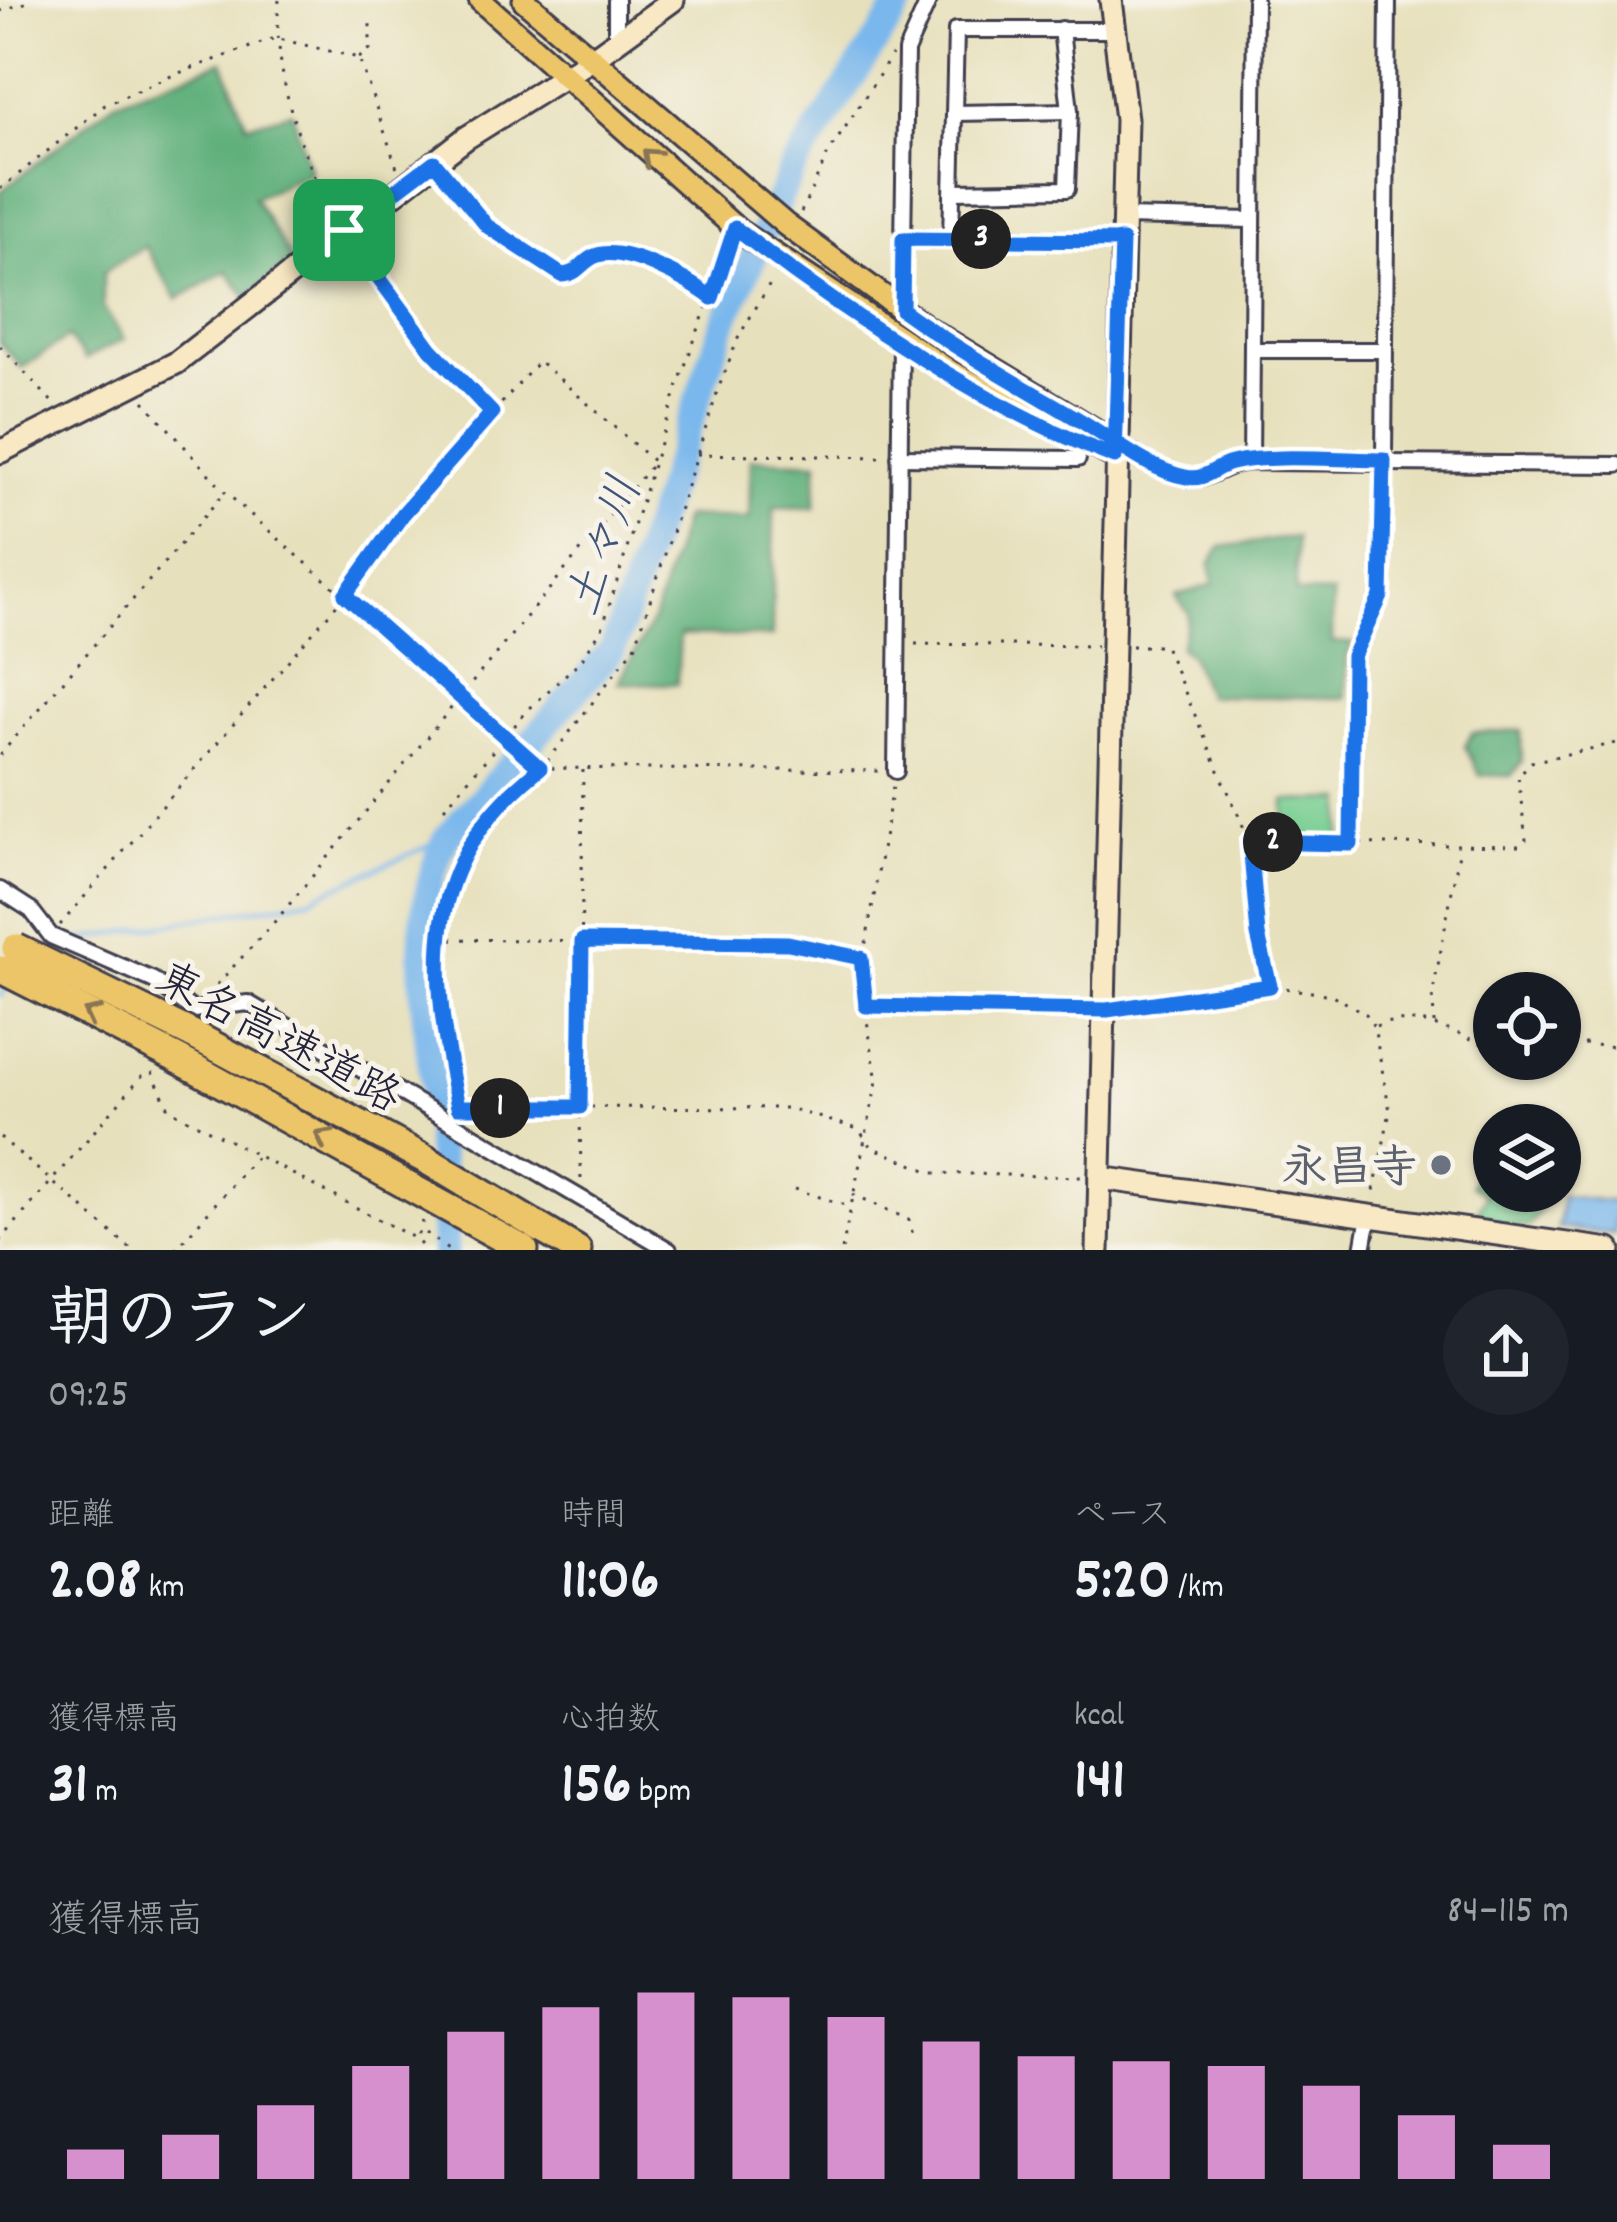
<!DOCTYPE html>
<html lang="ja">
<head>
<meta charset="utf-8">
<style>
  :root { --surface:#171b24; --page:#20242c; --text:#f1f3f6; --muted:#9ea1a6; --accent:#d690ce }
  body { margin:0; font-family:Dekko,"Klee One",sans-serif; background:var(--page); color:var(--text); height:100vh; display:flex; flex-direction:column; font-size:45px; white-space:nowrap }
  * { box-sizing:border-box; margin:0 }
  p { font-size:39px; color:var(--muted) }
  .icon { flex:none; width:66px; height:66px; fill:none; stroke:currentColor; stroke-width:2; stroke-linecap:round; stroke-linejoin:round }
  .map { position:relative; height:1250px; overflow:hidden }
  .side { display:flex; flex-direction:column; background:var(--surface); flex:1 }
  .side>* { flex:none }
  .buttons { position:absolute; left:1473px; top:972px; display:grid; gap:24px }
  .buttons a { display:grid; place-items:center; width:108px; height:108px; border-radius:50%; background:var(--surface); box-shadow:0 3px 9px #0004; font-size:60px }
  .pin { position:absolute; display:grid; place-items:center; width:102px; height:102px; color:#fff; margin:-51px; border-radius:24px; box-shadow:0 6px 18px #0006 }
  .km { position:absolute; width:60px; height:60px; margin:-30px; border-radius:50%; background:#222; color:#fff; font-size:33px; line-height:60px; text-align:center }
  .round { display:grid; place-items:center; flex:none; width:126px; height:126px; border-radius:63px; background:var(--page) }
  .overview { display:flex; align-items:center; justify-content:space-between; height:204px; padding:0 48px }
  h1 { font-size:66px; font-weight:800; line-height:90px }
  .stats { display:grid; grid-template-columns:repeat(3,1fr); gap:18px; height:204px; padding:12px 48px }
  .stats div { display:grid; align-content:center }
  .stats b { font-size:60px; font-weight:800 }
  .stats small { font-size:33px; font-weight:400 }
  .stats p { font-size:33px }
  .chart { height:336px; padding:24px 48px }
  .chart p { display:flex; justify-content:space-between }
  .chart svg { width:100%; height:216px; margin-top:12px; stroke:var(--accent); stroke-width:6 }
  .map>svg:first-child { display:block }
</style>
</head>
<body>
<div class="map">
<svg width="1617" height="1250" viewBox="0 0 1617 1250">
  <rect width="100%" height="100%" fill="#f7f3e8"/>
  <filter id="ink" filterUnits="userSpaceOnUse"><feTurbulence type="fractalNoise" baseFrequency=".00833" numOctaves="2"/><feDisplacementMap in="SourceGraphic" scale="24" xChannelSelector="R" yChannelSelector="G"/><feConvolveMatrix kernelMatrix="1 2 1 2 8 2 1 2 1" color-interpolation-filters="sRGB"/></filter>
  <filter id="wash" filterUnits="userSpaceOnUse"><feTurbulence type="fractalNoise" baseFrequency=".004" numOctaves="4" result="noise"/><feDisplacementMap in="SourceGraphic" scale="48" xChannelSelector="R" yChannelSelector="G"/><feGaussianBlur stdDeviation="2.7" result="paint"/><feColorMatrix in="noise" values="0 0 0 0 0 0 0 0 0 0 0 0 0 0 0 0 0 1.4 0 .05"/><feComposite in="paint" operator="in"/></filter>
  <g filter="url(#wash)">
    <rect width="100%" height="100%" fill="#e7e0bc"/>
    <!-- green -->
    <g fill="#76cd91" stroke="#4c7866" stroke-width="3">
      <polygon points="1344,800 1341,838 1286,837 1285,801"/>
      <polygon points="1493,1142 1494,1191 1553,1191 1528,1227 1473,1221 1486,1194 1471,1185"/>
    </g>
    <!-- forest -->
    <g fill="#60b07b" stroke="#41695b" stroke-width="3">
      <polygon points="223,61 247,125 292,112 310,172 254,198 292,261 247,297 227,271 177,299 145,246 103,272 103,307 124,339 85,359 68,337 22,368 0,343 0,192 114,102"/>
      <polygon points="751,459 818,462 815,508 774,507 772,637 680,635 677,684 618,683 654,618 684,517 749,519"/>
      <polygon points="1296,537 1296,593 1333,594 1332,642 1353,643 1347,656 1346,698 1207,696 1190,655 1180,647 1189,614 1176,596 1214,584 1210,564 1221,547"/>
      <polygon points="1521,730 1522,761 1511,776 1480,775 1465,747 1472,733"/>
    </g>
    <!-- water -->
    <polygon fill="#79b7ec" stroke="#4e6c94" stroke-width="3" points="1562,1196 1617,1202 1614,1234 1558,1228"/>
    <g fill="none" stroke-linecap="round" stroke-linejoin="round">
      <!-- stream -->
      <g stroke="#79b7ec" stroke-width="4.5">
        <polyline points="73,941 309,899 446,838"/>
        <polyline points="0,996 11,982"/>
      </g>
      <!-- river -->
      <path stroke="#79b7ec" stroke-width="27" d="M445,1250C442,1201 440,1151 435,1102C426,1009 405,927 446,838L613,649L723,325L792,170L903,0"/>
    </g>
  </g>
  <g filter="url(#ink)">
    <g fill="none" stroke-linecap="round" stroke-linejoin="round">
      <defs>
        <g id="street">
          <polyline points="616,0 616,43"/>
          <polyline points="954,113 1070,111"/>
          <polyline points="953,191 1067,189 1070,111 1061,29"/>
          <polyline points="1123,217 1252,220"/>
          <polyline points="903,239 1122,241"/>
          <polyline points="951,239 956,30 1117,30"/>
          <polyline points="902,310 906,51 929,0"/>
          <polyline points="1252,350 1384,350"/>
          <path d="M1115,442C1139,455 1176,486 1205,477C1223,471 1231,463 1251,462L1617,465"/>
          <polyline points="899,457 1078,459"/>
          <polyline points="1384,459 1388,0"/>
          <polyline points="1251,462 1255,0"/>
          <polyline points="896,771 901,341"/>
          <polyline points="0,890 31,910 51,936 153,980 193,1010 248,1003 669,1250"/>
          <polyline points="1363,1250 1369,1216"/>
        </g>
        <g id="secondary">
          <polyline points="0,452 176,363 466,138 592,59 673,0"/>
          <polyline points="1100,1178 1610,1250"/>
          <polyline points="1098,1250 1126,119 1111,0"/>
        </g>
        <g id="primary">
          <polyline points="480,0 739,231 951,372 1115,457"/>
          <polyline points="524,0 786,225 927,328 1115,442"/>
        </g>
        <g id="highway">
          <polyline points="192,1034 425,1159 577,1250"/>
          <polyline points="178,1059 524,1250"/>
        </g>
      </defs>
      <!-- street casing -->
      <use href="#street" stroke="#403e4e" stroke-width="20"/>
      <!-- secondary casing -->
      <use href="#secondary" stroke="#403e4e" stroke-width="27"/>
      <!-- primary casing -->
      <use href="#primary" stroke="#403e4e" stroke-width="27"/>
      <!-- highway casing -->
      <use href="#highway" stroke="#403e4e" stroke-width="33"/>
      <!-- path -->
      <g stroke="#403e4e" stroke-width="3" stroke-dasharray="3 9" stroke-linecap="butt">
        <path d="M279,0C272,70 300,155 335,216"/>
        <polyline points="0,11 34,0"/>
        <polyline points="359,58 370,49 370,23"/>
        <path d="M446,177L487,226L562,275C579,274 580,263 594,256C622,245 688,279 710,297"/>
        <polyline points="0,189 105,105 176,74 275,38 359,58 397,168"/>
        <polyline points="801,212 828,154 892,55"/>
        <polyline points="355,250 448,370 491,412"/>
        <polyline points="0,346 55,405"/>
        <polyline points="144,401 225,492 540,768 884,771"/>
        <polyline points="697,454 886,457"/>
        <polyline points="915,644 1097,646"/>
        <polyline points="1131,646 1165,646 1250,842 1258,935 1270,984"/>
        <polyline points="0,755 224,493"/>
        <polyline points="583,770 580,1107 788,1108 858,1129 872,1147 933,1173 1081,1177"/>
        <polyline points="444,808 528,710 581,660 602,629 679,382 728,249"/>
        <polyline points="1252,842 1520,846 1526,840 1518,776 1531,762 1617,743"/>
        <polyline points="1351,842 1353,656 1381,596 1384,480"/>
        <polyline points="60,925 345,595 403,514 539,361 654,462 278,918 210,992"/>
        <polyline points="439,939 787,943 859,958"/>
        <polyline points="868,1006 1087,1009"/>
        <polyline points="1120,1008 1270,986 1332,995 1366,1014 1374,1027 1390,1111 1373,1196"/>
        <polyline points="1434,1024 1433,992 1460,848"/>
        <path d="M1376,1026C1417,1010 1455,1034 1494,1048"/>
        <polyline points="1560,1042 1617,1047"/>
        <polyline points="152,1072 169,1109 416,1239"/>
        <polyline points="469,1109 458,1107 438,974 445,895 469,841 550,758 635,647 719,387 739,336 773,279"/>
        <polyline points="469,1109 580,1107 581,1184"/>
        <polyline points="0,1137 132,1250"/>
        <polyline points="795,1189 851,1207"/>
        <polyline points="853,1194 909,1220 914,1239"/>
        <polyline points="423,1221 416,1239 425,1250"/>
        <polyline points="426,1233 448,1250"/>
        <polyline points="0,1241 147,1070"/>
        <polyline points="175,1250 257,1156"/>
        <polyline points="842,1250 877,1081 860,978 893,786"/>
      </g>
      <!-- street -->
      <use href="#street" stroke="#fff" stroke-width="14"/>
      <!-- secondary -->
      <use href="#secondary" stroke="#f8e8c3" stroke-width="21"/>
      <!-- primary -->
      <use href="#primary" stroke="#edc569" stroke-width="21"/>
      <!-- highway -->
      <use href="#highway" stroke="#edc569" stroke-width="27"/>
      <defs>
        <g id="highway-bridge">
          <polyline points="16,948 192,1034"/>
          <polyline points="3,970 178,1059"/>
        </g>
      </defs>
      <!-- highway-bridge casing -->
      <use href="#highway-bridge" stroke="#403e4e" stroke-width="33" stroke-linecap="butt"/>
      <!-- highway-bridge -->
      <use href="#highway-bridge" stroke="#edc569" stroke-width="27"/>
    </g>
    <!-- one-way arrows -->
    <defs><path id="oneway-chevron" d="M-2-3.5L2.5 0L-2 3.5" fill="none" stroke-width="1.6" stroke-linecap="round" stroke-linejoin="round" transform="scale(3)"/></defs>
    <g stroke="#887452">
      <use href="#oneway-chevron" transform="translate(650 156) rotate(-137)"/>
      <use href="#oneway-chevron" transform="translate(91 1014) rotate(-153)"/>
      <use href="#oneway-chevron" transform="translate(323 1137) rotate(-152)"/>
    </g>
  </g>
  <g fill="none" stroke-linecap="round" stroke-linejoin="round" filter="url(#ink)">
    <defs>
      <path id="route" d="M344,230L431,349L492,413L403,514L345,595L540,768C417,866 430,968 458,1107H580L582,941L788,943L861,958L866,1006L1107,1010L1270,986L1258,935L1250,842L1351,844L1353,656L1381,596L1384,460C1347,460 1260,453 1228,464C1213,469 1204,481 1186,477C1149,470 1113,440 1081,421C1020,385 959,351 902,310L903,239L1122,241C1119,313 1117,385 1115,457C990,410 840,310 735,228L712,298C689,280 623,244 595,256C581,262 579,274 562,275L487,226L434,162L344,230"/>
    </defs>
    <!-- route casing -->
    <use href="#route" stroke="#fff" stroke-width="24"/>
    <!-- route -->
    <use href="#route" stroke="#1a73e8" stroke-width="15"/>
  </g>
  <!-- markers -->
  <circle fill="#6b7280" stroke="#f7f3e8" stroke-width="4.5" cx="1441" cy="1165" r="12"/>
  <g text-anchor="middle" stroke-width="10" stroke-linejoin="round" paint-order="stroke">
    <!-- street labels -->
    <g font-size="45" fill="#22223b" stroke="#f7f3e8">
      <text transform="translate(280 1035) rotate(28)" y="16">東名高速道路</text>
    </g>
    <!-- worship labels -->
    <g font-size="45" font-weight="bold" fill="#5b616d" stroke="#f7f3e8" text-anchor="end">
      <text x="1417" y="1181">永昌寺</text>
    </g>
    <!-- water labels -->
    <g font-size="48" font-style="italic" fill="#405679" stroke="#f7f3e8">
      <text transform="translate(601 545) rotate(-71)" y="17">土々川</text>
    </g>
  </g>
</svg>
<div class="buttons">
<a><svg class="icon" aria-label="locate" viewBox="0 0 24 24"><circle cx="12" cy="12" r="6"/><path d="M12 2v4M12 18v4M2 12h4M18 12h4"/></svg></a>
<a><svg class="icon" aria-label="layers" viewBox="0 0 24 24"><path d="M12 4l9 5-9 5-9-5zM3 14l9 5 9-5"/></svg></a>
</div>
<div class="pin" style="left:344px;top:230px;background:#1e9e55"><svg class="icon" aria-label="arrive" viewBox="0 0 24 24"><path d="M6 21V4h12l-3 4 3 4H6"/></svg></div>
<b class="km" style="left:500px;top:1108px">1</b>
<b class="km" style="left:1273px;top:842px">2</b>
<b class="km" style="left:981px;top:239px">3</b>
</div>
<section class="side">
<div class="overview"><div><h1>朝のラン</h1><p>09:25</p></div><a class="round"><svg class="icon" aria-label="share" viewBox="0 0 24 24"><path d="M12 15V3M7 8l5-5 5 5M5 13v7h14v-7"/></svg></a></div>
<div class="stats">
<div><p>距離</p><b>2.08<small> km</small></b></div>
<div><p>時間</p><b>11:06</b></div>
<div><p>ペース</p><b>5:20<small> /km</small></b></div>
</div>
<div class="stats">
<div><p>獲得標高</p><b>31<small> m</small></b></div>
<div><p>心拍数</p><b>156<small> bpm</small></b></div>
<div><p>kcal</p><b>141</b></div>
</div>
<div class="chart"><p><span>獲得標高</span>84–115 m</p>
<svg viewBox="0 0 160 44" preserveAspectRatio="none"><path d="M5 44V38M15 44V35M25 44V29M35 44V21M45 44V14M55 44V9M65 44V6M75 44V7M85 44V11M95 44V16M105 44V19M115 44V20M125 44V21M135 44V25M145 44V31M155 44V37"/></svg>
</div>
</section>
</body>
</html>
